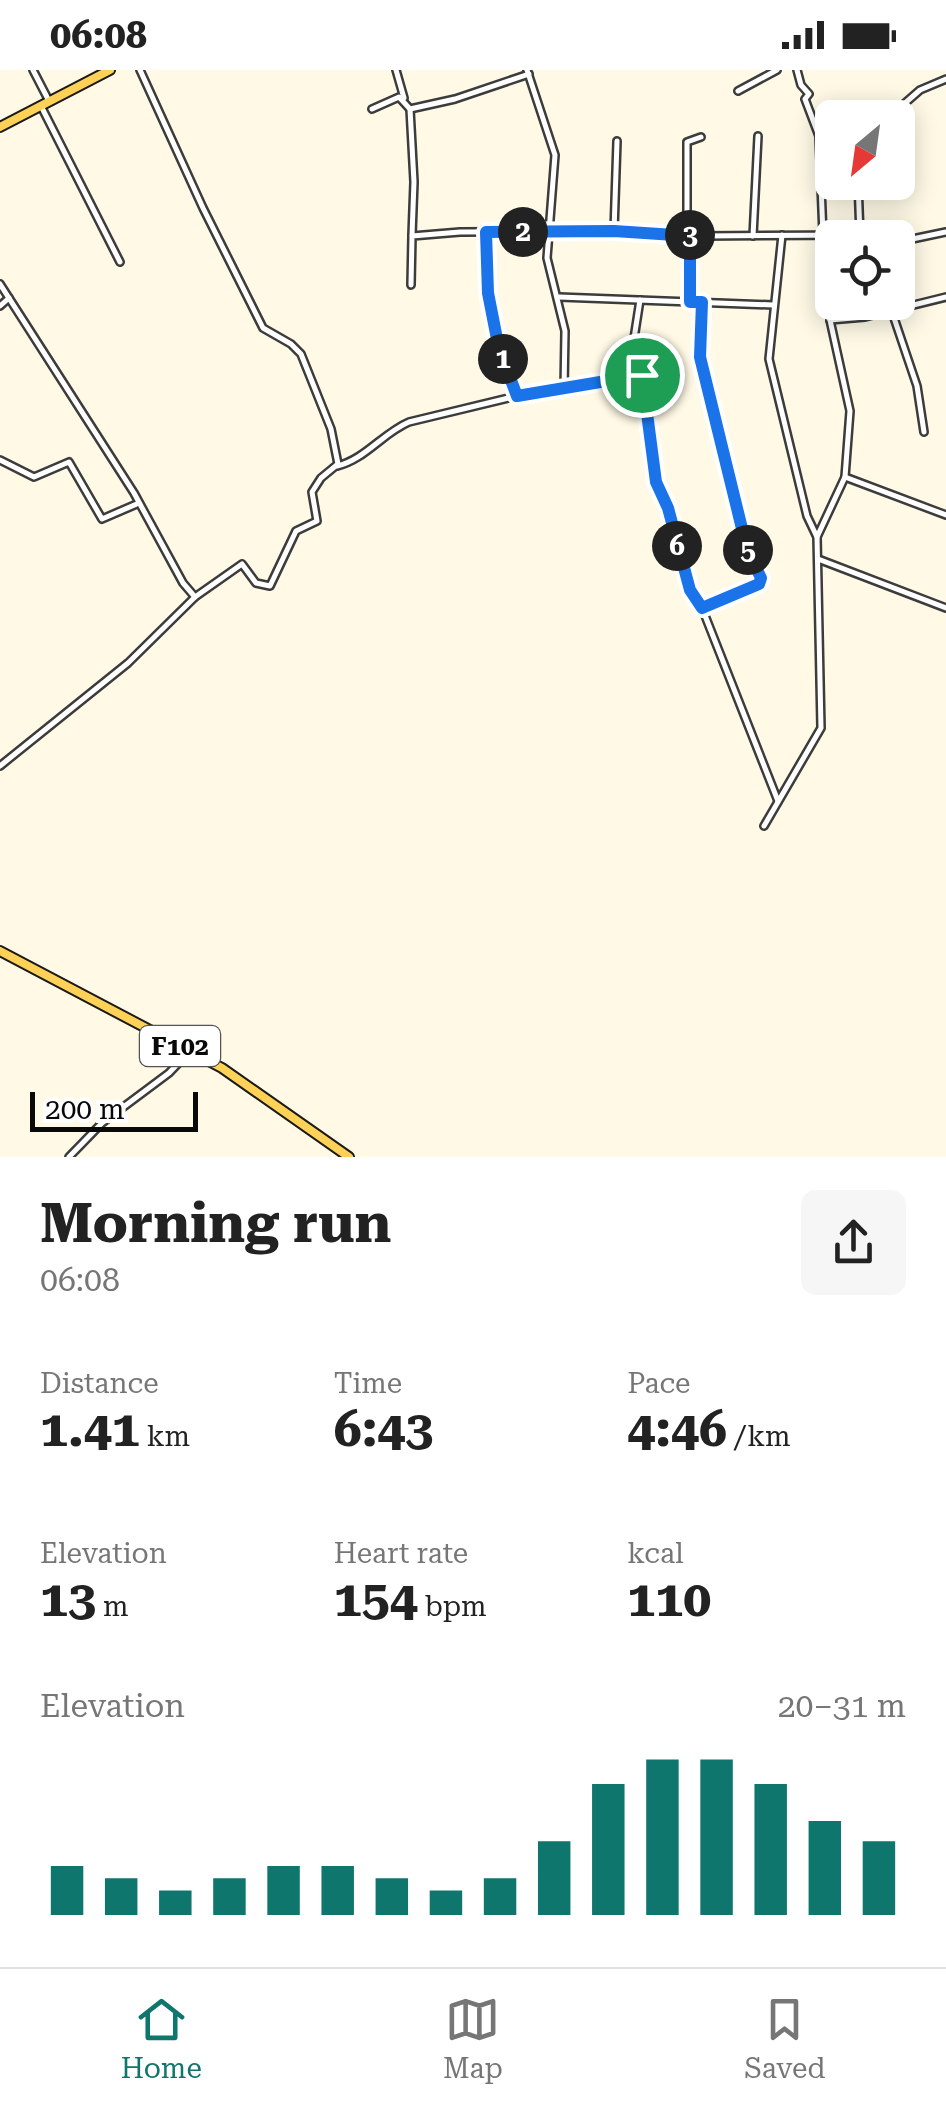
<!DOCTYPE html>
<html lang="en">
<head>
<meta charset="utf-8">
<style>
  :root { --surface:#fff; --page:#f6f6f6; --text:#222; --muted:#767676; --line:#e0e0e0; --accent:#0f766e }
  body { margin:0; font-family:"Roboto Serif",serif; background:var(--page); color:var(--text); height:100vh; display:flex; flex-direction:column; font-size:38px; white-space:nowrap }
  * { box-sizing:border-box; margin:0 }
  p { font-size:32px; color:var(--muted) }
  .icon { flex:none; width:55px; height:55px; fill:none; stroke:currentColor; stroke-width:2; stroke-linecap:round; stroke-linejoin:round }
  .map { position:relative; height:1087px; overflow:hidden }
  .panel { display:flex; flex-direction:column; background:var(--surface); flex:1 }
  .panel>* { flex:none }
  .needle { width:65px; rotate:209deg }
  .fabs { position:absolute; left:815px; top:30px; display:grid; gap:20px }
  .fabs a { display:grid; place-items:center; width:100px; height:100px; border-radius:15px; background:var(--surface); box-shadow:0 5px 25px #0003; font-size:50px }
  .scale { position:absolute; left:30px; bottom:25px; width:168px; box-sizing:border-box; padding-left:10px; border:5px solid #090909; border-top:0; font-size:28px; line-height:35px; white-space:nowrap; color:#090909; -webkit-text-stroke:8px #fff; paint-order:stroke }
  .pin { position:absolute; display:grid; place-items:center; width:85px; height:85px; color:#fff; margin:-42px; border:5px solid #fff; border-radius:50%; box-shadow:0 2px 10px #0007 }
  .km { position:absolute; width:50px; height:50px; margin:-25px; border-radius:50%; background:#222; color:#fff; font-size:28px; line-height:50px; text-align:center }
  .round { display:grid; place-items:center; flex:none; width:105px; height:105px; border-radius:15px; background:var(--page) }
  .headline { display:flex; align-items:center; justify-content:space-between; height:170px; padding:0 40px }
  h1 { font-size:55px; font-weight:700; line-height:75px }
  .figures { display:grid; grid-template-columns:repeat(3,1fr); gap:15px; height:170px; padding:10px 40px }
  .figures div { display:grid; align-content:center }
  .figures b { font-size:50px; font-weight:700 }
  .figures small { font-size:28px; font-weight:400 }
  .figures p { font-size:28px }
  .chart { height:280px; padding:20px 40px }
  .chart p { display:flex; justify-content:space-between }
  .chart svg { width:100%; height:180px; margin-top:10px; stroke:var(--accent); stroke-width:6 }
  .status { display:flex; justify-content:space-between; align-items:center; height:70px; padding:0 50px; background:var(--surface); direction:ltr }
  .status svg { height:28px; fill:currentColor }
  .menu { display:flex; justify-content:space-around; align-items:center; height:140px; border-top:2px solid var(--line); background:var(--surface); font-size:28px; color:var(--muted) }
  .menu a { display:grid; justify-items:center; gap:5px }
  .menu .on { color:var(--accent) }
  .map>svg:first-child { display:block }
</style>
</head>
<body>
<div class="status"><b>06:08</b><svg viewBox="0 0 49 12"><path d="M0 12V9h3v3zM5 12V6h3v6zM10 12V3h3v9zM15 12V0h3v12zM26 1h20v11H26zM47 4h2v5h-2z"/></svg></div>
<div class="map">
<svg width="946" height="1087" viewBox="0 0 946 1087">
  <rect width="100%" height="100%" fill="#fff9e6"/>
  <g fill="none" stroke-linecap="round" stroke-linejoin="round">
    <defs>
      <g id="minor">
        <polyline points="33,0 49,31"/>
        <polyline points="396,0 404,28"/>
        <polyline points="527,0 555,85 547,188 565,261 564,319"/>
        <polyline points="797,0 801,15 809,24 805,29 819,66 823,165"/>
        <polyline points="738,21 777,0"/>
        <polyline points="41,36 120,192"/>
        <polyline points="372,39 399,27 410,39 455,29 529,4"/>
        <polyline points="410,39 414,112 412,165"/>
        <polyline points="888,48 920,20 946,9"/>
        <polyline points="858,112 860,165"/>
        <polyline points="614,161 617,71"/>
        <polyline points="486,162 487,223 499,279 517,326"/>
        <polyline points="687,165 687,72 701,67"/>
        <polyline points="782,165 769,289 807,446 817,467"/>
        <polyline points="753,166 758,66"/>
        <polyline points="898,172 946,162"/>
        <polyline points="0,214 134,423 183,513 195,527 242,494 256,513 270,516 296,461 317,451 312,422 321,408 338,394 331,359 301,284 291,274 263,258 203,138 140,0"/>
        <polyline points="411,215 412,166 460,162 614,161 702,166 860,165"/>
        <polyline points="559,227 773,235"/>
        <polyline points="640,230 633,275 644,314 644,333 656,413 668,438 690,520 702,538 778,731"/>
        <polyline points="690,231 690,165"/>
        <polyline points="0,236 9,228"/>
        <polyline points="891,239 917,316 924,362"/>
        <polyline points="830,250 865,247 946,227"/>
        <polyline points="0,390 34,407 69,392 102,449 139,433"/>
        <path d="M337,396C364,390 383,363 409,352L517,326L642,305"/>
        <polyline points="845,407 946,445"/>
        <polyline points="818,489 946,538"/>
        <polyline points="702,538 759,514 761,508 747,479 700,287 702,232"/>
        <polyline points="0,696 128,593 195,527"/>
        <polyline points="764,756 821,658 817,467 845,407 850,341 830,250 835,232"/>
        <polyline points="69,1087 102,1053 169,1003 190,981"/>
      </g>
      <g id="primary">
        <polyline points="0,57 110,0"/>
        <polyline points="0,881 222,998 349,1087"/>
      </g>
    </defs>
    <!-- minor casing -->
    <use href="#minor" stroke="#3c3c3c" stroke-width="10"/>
    <!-- primary casing -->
    <use href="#primary" stroke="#1a1a1a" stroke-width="12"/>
    <!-- minor -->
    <use href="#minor" stroke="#fff" stroke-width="5"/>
    <!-- primary -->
    <use href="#primary" stroke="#ffd156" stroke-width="8"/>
  </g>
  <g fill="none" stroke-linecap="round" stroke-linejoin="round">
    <defs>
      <polygon id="route" points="614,161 690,166 690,232 702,232 700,287 747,479 761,508 759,514 702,538 690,520 668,438 656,412 642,305 517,326 499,279 488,223 486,162"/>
    </defs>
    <!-- route casing -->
    <use href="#route" stroke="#fff" stroke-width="20"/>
    <!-- route -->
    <use href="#route" stroke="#1a73e8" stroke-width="12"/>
  </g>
  <g text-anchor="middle" stroke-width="10" stroke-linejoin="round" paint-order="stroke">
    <!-- shield labels -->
    <rect fill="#fff" stroke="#535353" stroke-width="2.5" x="140" y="956" width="80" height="40" rx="8"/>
    <g font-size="25" font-weight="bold" fill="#090909">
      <text x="180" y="985">F102</text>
    </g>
  </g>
</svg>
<div class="fabs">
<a><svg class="needle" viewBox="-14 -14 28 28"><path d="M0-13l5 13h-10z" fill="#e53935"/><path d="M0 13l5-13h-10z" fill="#767676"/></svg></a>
<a><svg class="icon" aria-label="locate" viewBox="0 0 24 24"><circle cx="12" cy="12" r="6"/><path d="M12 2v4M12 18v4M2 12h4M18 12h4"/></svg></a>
</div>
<div class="scale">200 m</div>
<div class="pin" style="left:642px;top:305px;background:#1e9e55"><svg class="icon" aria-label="arrive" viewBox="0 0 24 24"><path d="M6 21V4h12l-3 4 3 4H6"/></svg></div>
<b class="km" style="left:503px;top:289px">1</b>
<b class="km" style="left:523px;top:162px">2</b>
<b class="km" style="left:690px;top:165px">3</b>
<b class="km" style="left:748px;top:480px">5</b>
<b class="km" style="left:677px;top:476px">6</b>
</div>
<section class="panel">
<div class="headline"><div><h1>Morning run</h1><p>06:08</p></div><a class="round"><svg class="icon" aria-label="share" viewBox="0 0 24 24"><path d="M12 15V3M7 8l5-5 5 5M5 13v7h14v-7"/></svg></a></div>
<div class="figures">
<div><p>Distance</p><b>1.41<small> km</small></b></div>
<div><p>Time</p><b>6:43</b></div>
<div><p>Pace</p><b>4:46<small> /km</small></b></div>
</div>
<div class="figures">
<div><p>Elevation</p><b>13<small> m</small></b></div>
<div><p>Heart rate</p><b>154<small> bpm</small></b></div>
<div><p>kcal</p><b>110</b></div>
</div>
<div class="chart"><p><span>Elevation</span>20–31 m</p>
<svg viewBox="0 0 160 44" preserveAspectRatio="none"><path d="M5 44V32M15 44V35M25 44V38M35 44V35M45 44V32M55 44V32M65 44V35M75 44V38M85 44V35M95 44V26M105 44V12M115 44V6M125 44V6M135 44V12M145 44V21M155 44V26"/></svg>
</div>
</section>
<nav class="menu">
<a class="on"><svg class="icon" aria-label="home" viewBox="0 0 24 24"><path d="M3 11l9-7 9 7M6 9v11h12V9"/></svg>Home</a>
<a><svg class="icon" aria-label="map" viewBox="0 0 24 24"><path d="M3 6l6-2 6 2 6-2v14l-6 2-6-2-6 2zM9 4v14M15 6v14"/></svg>Map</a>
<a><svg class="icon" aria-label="saved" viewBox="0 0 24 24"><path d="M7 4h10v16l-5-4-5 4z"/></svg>Saved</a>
</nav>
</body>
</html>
